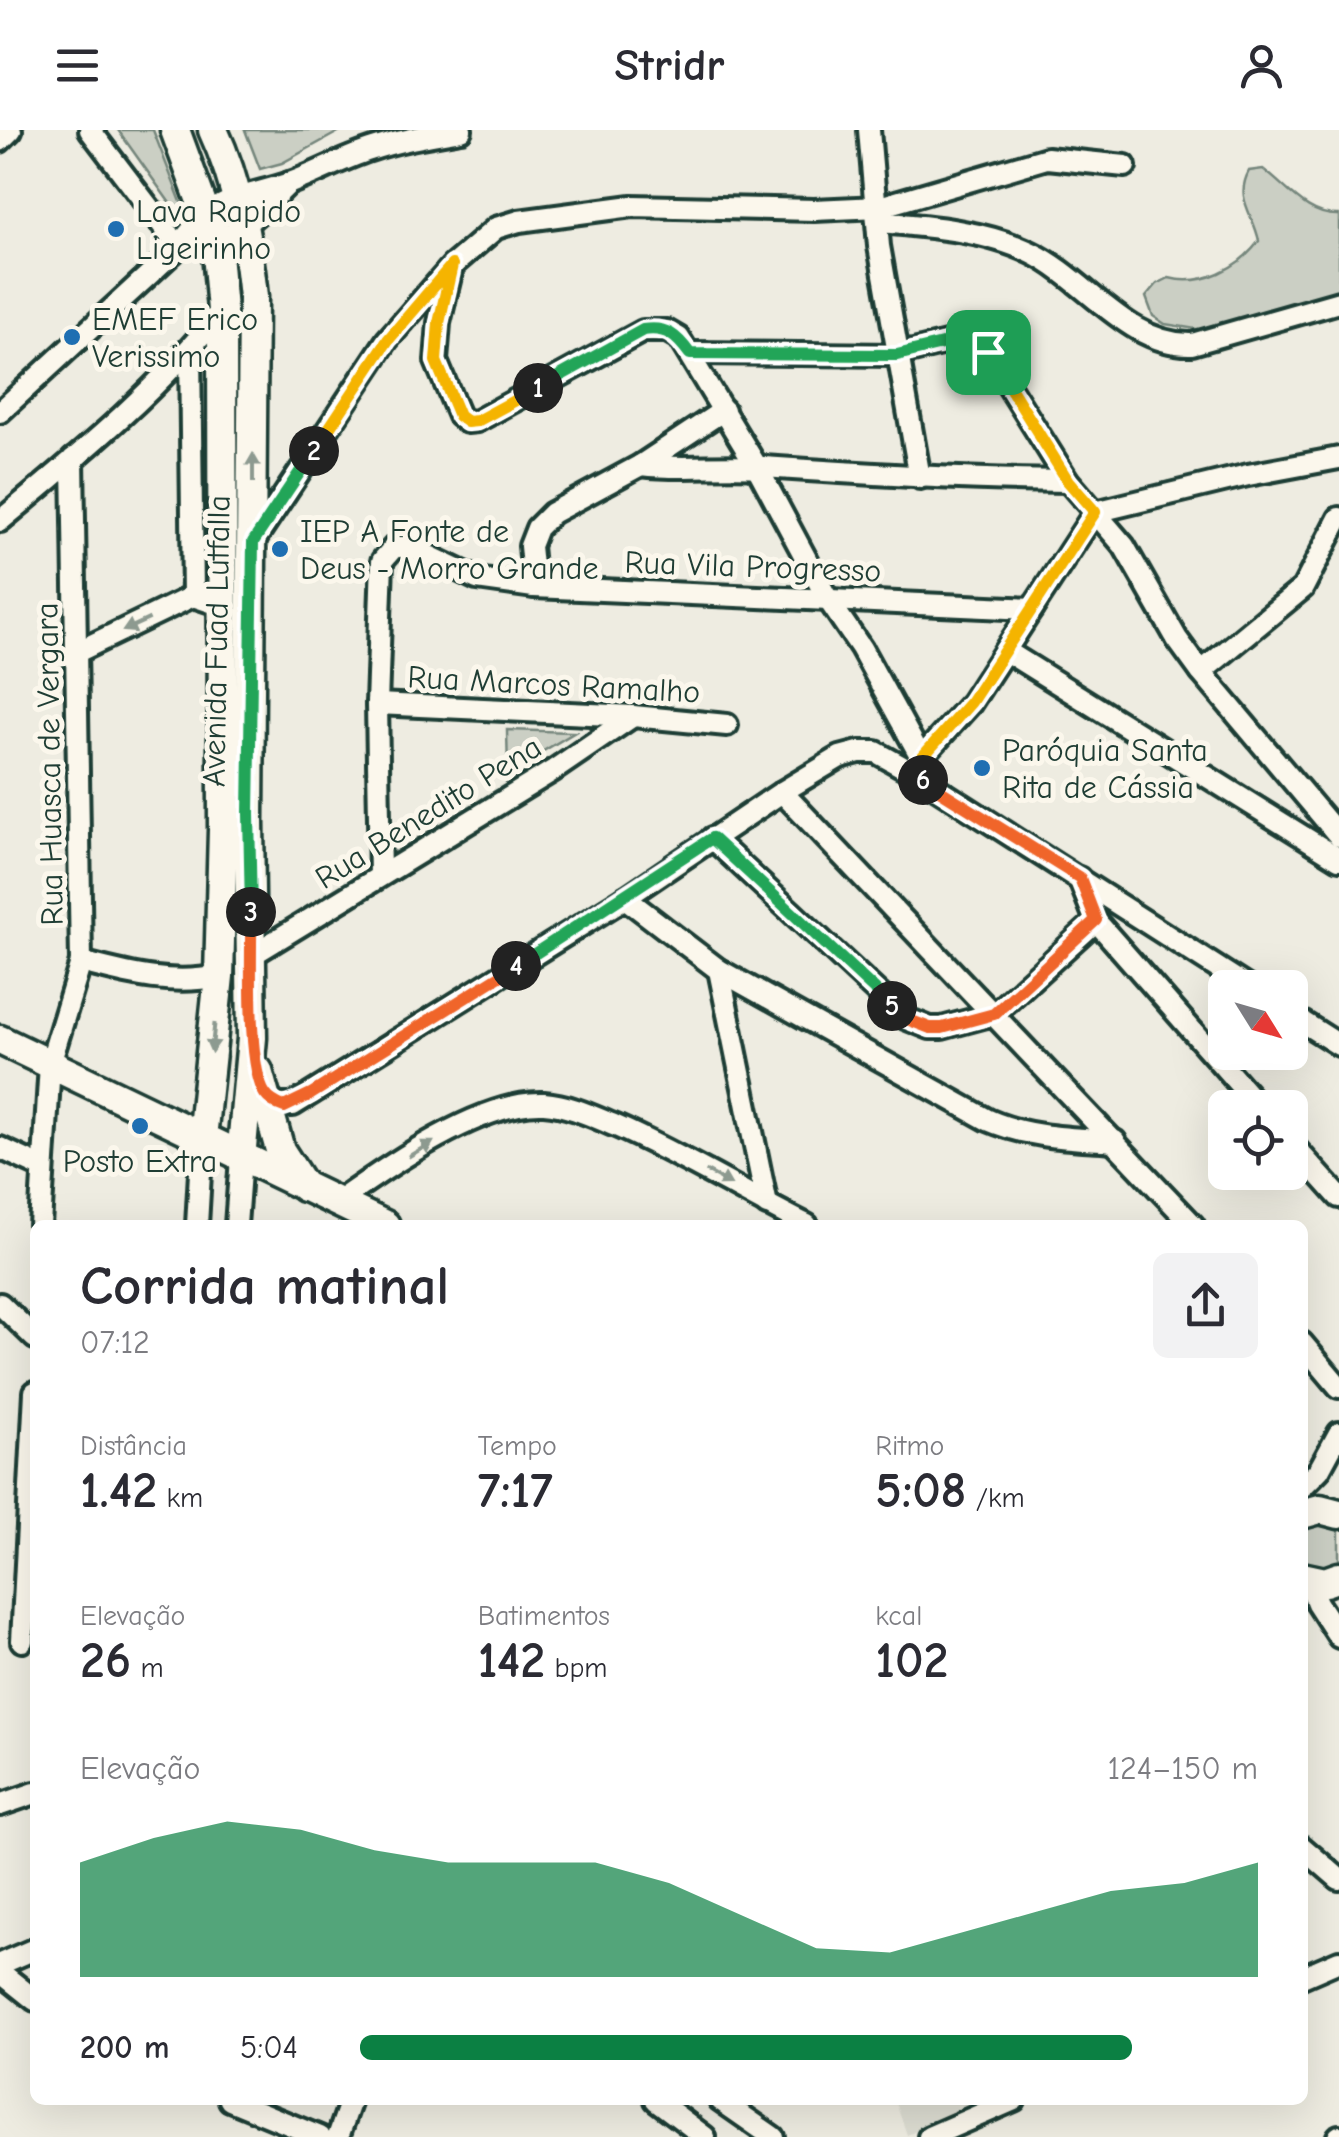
<!DOCTYPE html>
<html lang="pt">
<head>
<meta charset="utf-8">
<style>
  :root { --surface:#fff; --page:#f2f2f3; --text:#2b2b33; --muted:#7c7c81; --accent:#0b8043 }
  body { margin:0; font-family:"Comic Neue",sans-serif; background:var(--page); color:var(--text); height:100vh; display:flex; flex-direction:column; font-size:38px; white-space:nowrap }
  * { box-sizing:border-box; margin:0 }
  p { font-size:32px; color:var(--muted) }
  .icon { flex:none; width:55px; height:55px; fill:none; stroke:currentColor; stroke-width:2; stroke-linecap:round; stroke-linejoin:round }
  .map { position:relative; flex:1; overflow:hidden }
  .side { position:absolute; left:30px; top:1090px; width:1278px; height:885px; display:flex; flex-direction:column; background:var(--surface); border-radius:15px; box-shadow:0 10px 40px #0002 }
  .side>* { flex:none }
  .needle { width:65px; rotate:127deg }
  .fabs { position:absolute; left:1208px; top:840px; display:grid; gap:20px }
  .fabs a { display:grid; place-items:center; width:100px; height:100px; border-radius:15px; background:var(--surface); box-shadow:0 10px 40px #0002; font-size:50px }
  .pin { position:absolute; display:grid; place-items:center; width:85px; height:85px; color:#fff; margin:-42px; border-radius:20px; box-shadow:0 5px 15px #0006 }
  .km { position:absolute; width:50px; height:50px; margin:-25px; border-radius:50%; background:#222; color:#fff; font-size:28px; line-height:50px; text-align:center }
  .round { display:grid; place-items:center; flex:none; width:105px; height:105px; border-radius:15px; background:var(--page) }
  .summary { display:flex; align-items:center; justify-content:space-between; height:170px; padding:0 50px }
  h1 { font-size:55px; font-weight:800; line-height:75px }
  .stats { display:grid; grid-template-columns:repeat(3,1fr); gap:15px; height:170px; padding:10px 50px }
  .stats div { display:grid; align-content:center }
  .stats b { font-size:50px; font-weight:800 }
  .stats small { font-size:28px; font-weight:400 }
  .stats p { font-size:28px }
  .chart { height:280px; padding:20px 50px }
  .chart p { display:flex; justify-content:space-between }
  .chart svg { width:100%; height:180px; margin-top:10px; fill:var(--accent); opacity:.7 }
  ul { padding:0 50px; list-style:none; font-size:32px }
  li { display:grid; grid-template-columns:160px 120px 1fr; align-items:center; height:75px }
  li i { height:25px; border-radius:12px; background:var(--accent) }
  header { display:flex; justify-content:space-between; align-items:center; height:130px; padding:0 50px; background:var(--surface); font-size:45px; font-weight:800 }
  .map>svg:first-child { display:block }
</style>
</head>
<body>
<header><svg class="icon" aria-label="menu" viewBox="0 0 24 24"><path d="M4 6h16M4 12h16M4 18h16"/></svg>Stridr<svg class="icon" aria-label="person" viewBox="0 0 24 24"><circle cx="12" cy="8" r="4"/><path d="M4 21q1-7 8-7t8 7"/></svg></header>
<div class="map">
<svg width="1339" height="2007" viewBox="0 0 1339 2007">
  <rect width="100%" height="100%" fill="#eeece1"/>
  <filter id="ink" filterUnits="userSpaceOnUse"><feTurbulence type="fractalNoise" baseFrequency=".01" numOctaves="2"/><feDisplacementMap in="SourceGraphic" scale="20" xChannelSelector="R" yChannelSelector="G"/><feConvolveMatrix kernelMatrix="1 2 1 2 8 2 1 2 1" color-interpolation-filters="sRGB"/></filter>
  <g filter="url(#ink)">
    <!-- built -->
    <polygon fill="#ddddd2" points="895,1970 990,1970 907,2005"/>
    <!-- green -->
    <g fill="#cbcfc4" stroke="#75867c" stroke-width="2.5">
      <polygon points="118,0 153,0 183,77 177,83"/>
      <polygon points="245,0 342,0 282,33 260,39"/>
      <path d="M1263,39C1287,57 1308,87 1339,85V162L1202,200L1165,194L1153,186L1146,167L1157,154L1169,148C1202,157 1239,138 1259,111C1254,84 1234,69 1249,41Z"/>
      <polygon points="507,600 575,602 508,642"/>
      <polygon points="1339,1392 1339,1440 1303,1439 1303,1393"/>
    </g>
    <g fill="none" stroke-linecap="round" stroke-linejoin="round">
      <defs>
        <g id="minor">
          <polyline points="90,0 179,117"/>
          <polyline points="869,0 879,116 920,348"/>
          <polyline points="0,11 11,0"/>
          <path d="M879,92C928,96 987,101 1032,123C1086,149 1128,216 1192,214L1339,172"/>
          <path d="M179,117C237,110 249,92 289,53"/>
          <polyline points="451,142 439,193 436,231 459,286 467,292 477,291 643,201 667,201 679,208 757,337 827,468 861,518 922,629"/>
          <polyline points="190,220 193,466 223,476"/>
          <polyline points="690,223 897,225 958,210 974,213 988,223 1068,351 1124,416 1177,509 1201,542 1339,706"/>
          <path d="M0,282L179,117C213,66 237,70 290,53C317,43 342,29 370,20C399,10 431,5 461,0"/>
          <path d="M641,335C682,340 722,334 763,337C865,344 966,350 1068,351"/>
          <polyline points="1095,382 1248,345 1339,328"/>
          <path d="M0,391C78,326 159,260 222,180"/>
          <polyline points="253,412 387,210 453,135 496,98 519,91 632,76 814,80 879,77 1047,28 1125,36"/>
          <polyline points="534,457 530,416 537,398 552,383 641,335 724,280"/>
          <polyline points="1006,521 1339,729"/>
          <polyline points="77,522 193,466"/>
          <polyline points="1201,542 1303,458 1339,388"/>
          <polyline points="377,574 633,586 727,595"/>
          <polyline points="914,636 971,573 1095,382"/>
          <polyline points="782,662 1193,1095"/>
          <polyline points="712,708 905,888 930,898 942,898 994,884 1096,791"/>
          <polyline points="380,746 377,574 382,431 394,417 410,417 477,449 534,457 1032,479"/>
          <polyline points="1079,748 1096,791 1260,978"/>
          <path d="M625,768L719,840L988,990C1029,1008 1072,1008 1115,1011"/>
          <polyline points="252,825 554,640 633,586"/>
          <path d="M81,832C128,844 170,856 219,846"/>
          <polyline points="719,840 767,1075"/>
          <polyline points="1290,884 1339,915"/>
          <polyline points="262,961 277,975 293,975 625,768 782,662 840,627 859,622 876,622 910,641 1249,858"/>
          <polyline points="1290,1012 1339,1067"/>
          <polyline points="0,1018 41,1037"/>
          <path d="M339,1071C388,1036 482,970 544,973C570,975 592,986 616,996C682,1025 743,1063 807,1095"/>
          <polyline points="40,1095 50,934 81,832 73,329"/>
          <polyline points="197,1095 202,1008"/>
          <polyline points="236,1095 241,1028"/>
          <polyline points="0,1174 35,1208"/>
          <polyline points="1302,1213 1339,1257"/>
          <polyline points="1302,1357 1319,1340 1339,1303"/>
          <polyline points="1308,1450 1317,1473 1339,1507"/>
          <polyline points="22,1511 35,1262"/>
          <polyline points="0,1675 35,1663"/>
          <polyline points="1302,1717 1339,1749"/>
          <polyline points="0,1834 35,1819"/>
          <polyline points="0,1842 35,1870"/>
          <polyline points="1302,1847 1339,1831"/>
          <polyline points="230,1970 320,2007"/>
          <polyline points="656,1970 705,2007"/>
          <polyline points="720,1970 773,2007"/>
          <polyline points="338,2007 351,1970"/>
          <polyline points="929,2007 1014,1970"/>
          <polyline points="1338,2007 1339,2006"/>
        </g>
        <g id="major">
          <polyline points="175,0 216,112 222,180 223,700 219,846 202,1008"/>
          <path d="M213,0C238,54 247,108 253,167L249,691L252,908L241,1028"/>
          <polyline points="0,910 385,1095"/>
          <polyline points="258,941 280,1020 304,1057"/>
          <polyline points="1302,1384 1320,1379 1339,1384"/>
          <polyline points="1302,1447 1325,1452 1339,1447"/>
        </g>
      </defs>
      <!-- minor casing -->
      <use href="#minor" stroke="#1f3d34" stroke-width="28"/>
      <!-- major casing -->
      <use href="#major" stroke="#1f3d34" stroke-width="35"/>
      <!-- minor -->
      <use href="#minor" stroke="#fbf7ec" stroke-width="20"/>
      <!-- major -->
      <use href="#major" stroke="#fbf7ec" stroke-width="28"/>
    </g>
    <!-- one-way arrows -->
    <defs><path id="oneway-solid" d="M-6-.8H1V-3.2L6.5 0L1 3.2V.8H-6Z" transform="scale(2.5)"/></defs>
    <g fill="#8d9a90">
      <use href="#oneway-solid" transform="translate(253 338) rotate(-90)"/>
      <use href="#oneway-solid" transform="translate(136 495) rotate(155)"/>
      <use href="#oneway-solid" transform="translate(213 908) rotate(96)"/>
      <use href="#oneway-solid" transform="translate(421 1019) rotate(-31)"/>
      <use href="#oneway-solid" transform="translate(719 1048) rotate(29)"/>
    </g>
  </g>
  <g fill="none" stroke-linecap="round" stroke-linejoin="round" filter="url(#ink)">
    <defs>
      <path id="split-1" d="M538,258L643,200C666,196 677,206 690,224L897,225L958,210L974,213L988,222"/>
      <polyline id="split-2" points="314,321 388,210 452,135 439,193 436,231 459,286 467,292 477,291 538,258"/>
      <polyline id="split-3" points="251,782 249,684 253,412 314,321"/>
      <path id="split-4" d="M251,782C252,821 246,935 265,964C270,971 276,974 284,977L311,964L516,836"/>
      <polyline id="split-5" points="516,836 712,708 892,876"/>
      <polyline id="split-6" points="892,876 904,888 930,898 942,898 994,884 1096,790 1080,748 923,650"/>
      <polyline id="split-7" points="923,650 910,641 971,572 1095,382 1068,351 988,222"/>
    </defs>
    <!-- split-1 casing -->
    <use href="#split-1" stroke="#fff" stroke-width="20"/>
    <!-- split-2 casing -->
    <use href="#split-2" stroke="#fff" stroke-width="20"/>
    <!-- split-3 casing -->
    <use href="#split-3" stroke="#fff" stroke-width="20"/>
    <!-- split-4 casing -->
    <use href="#split-4" stroke="#fff" stroke-width="20"/>
    <!-- split-5 casing -->
    <use href="#split-5" stroke="#fff" stroke-width="20"/>
    <!-- split-6 casing -->
    <use href="#split-6" stroke="#fff" stroke-width="20"/>
    <!-- split-7 casing -->
    <use href="#split-7" stroke="#fff" stroke-width="20"/>
    <!-- split-1 -->
    <use href="#split-1" stroke="#22a559" stroke-width="12"/>
    <!-- split-2 -->
    <use href="#split-2" stroke="#f5b400" stroke-width="12"/>
    <!-- split-3 -->
    <use href="#split-3" stroke="#22a559" stroke-width="12"/>
    <!-- split-4 -->
    <use href="#split-4" stroke="#f0652b" stroke-width="12"/>
    <!-- split-5 -->
    <use href="#split-5" stroke="#22a559" stroke-width="12"/>
    <!-- split-6 -->
    <use href="#split-6" stroke="#f0652b" stroke-width="12"/>
    <!-- split-7 -->
    <use href="#split-7" stroke="#f5b400" stroke-width="12"/>
  </g>
  <!-- markers -->
  <g fill="#1f6fb2" stroke="#fbf7ec" stroke-width="4">
    <circle cx="116" cy="99" r="10"/>
    <circle cx="72" cy="207" r="10"/>
    <circle cx="280" cy="419" r="10"/>
    <circle cx="982" cy="638" r="10"/>
    <circle cx="140" cy="996" r="10"/>
  </g>
  <g text-anchor="middle" stroke-width="10" stroke-linejoin="round" paint-order="stroke">
    <!-- poi labels -->
    <g font-size="32" fill="#1f3d34" stroke="#fbf7ec" text-anchor="start">
      <text x="136" y="92">Lava Rapido<tspan x="136" dy="37">Ligeirinho</tspan></text>
      <text x="92" y="200">EMEF Erico<tspan x="92" dy="37">Verissimo</tspan></text>
      <text x="300" y="412">IEP A Fonte de<tspan x="300" dy="37">Deus - Morro Grande</tspan></text>
      <text x="1002" y="631">Paróquia Santa<tspan x="1002" dy="37">Rita de Cássia</tspan></text>
      <text x="140" y="1042" text-anchor="middle">Posto Extra</text>
    </g>
    <!-- street labels -->
    <g font-size="32" fill="#1f3d34" stroke="#fbf7ec">
      <text transform="translate(753 436) rotate(2)" y="11">Rua Vila Progresso</text>
      <text transform="translate(216 511) rotate(-89)" y="11">Avenida Fuad Lutfalla</text>
      <text transform="translate(554 554) rotate(3)" y="11">Rua Marcos Ramalho</text>
      <text transform="translate(49 634) rotate(-91)" y="11">Rua Huasca de Vergara</text>
      <text transform="translate(428 682) rotate(-32)" y="11">Rua Benedito Pena</text>
    </g>
  </g>
</svg>
<div class="fabs">
<a><svg class="needle" viewBox="-14 -14 28 28"><path d="M0-13l5 13h-10z" fill="#e53935"/><path d="M0 13l5-13h-10z" fill="#7c7c81"/></svg></a>
<a><svg class="icon" aria-label="locate" viewBox="0 0 24 24"><circle cx="12" cy="12" r="6"/><path d="M12 2v4M12 18v4M2 12h4M18 12h4"/></svg></a>
</div>
<div class="pin" style="left:988px;top:222px;background:#1e9e55"><svg class="icon" aria-label="arrive" viewBox="0 0 24 24"><path d="M6 21V4h12l-3 4 3 4H6"/></svg></div>
<b class="km" style="left:538px;top:258px">1</b>
<b class="km" style="left:314px;top:321px">2</b>
<b class="km" style="left:251px;top:782px">3</b>
<b class="km" style="left:516px;top:836px">4</b>
<b class="km" style="left:892px;top:876px">5</b>
<b class="km" style="left:923px;top:650px">6</b>
<section class="side">
<div class="summary"><div><h1>Corrida matinal</h1><p>07:12</p></div><a class="round"><svg class="icon" aria-label="share" viewBox="0 0 24 24"><path d="M12 15V3M7 8l5-5 5 5M5 13v7h14v-7"/></svg></a></div>
<div class="stats">
<div><p>Distância</p><b>1.42<small> km</small></b></div>
<div><p>Tempo</p><b>7:17</b></div>
<div><p>Ritmo</p><b>5:08<small> /km</small></b></div>
</div>
<div class="stats">
<div><p>Elevação</p><b>26<small> m</small></b></div>
<div><p>Batimentos</p><b>142<small> bpm</small></b></div>
<div><p>kcal</p><b>102</b></div>
</div>
<div class="chart"><p><span>Elevação</span>124–150 m</p>
<svg viewBox="0 0 160 44" preserveAspectRatio="none"><path d="M0 44V16L10 10L20 6L30 8L40 13L50 16L60 16L70 16L80 21L90 29L100 37L110 38L120 33L130 28L140 23L150 21L160 16V44z"/></svg>
</div>
<ul>
<li><b>200 m</b>5:04<i style="width:86%"></i></li>
</ul>
</section>
</div>
</body>
</html>
